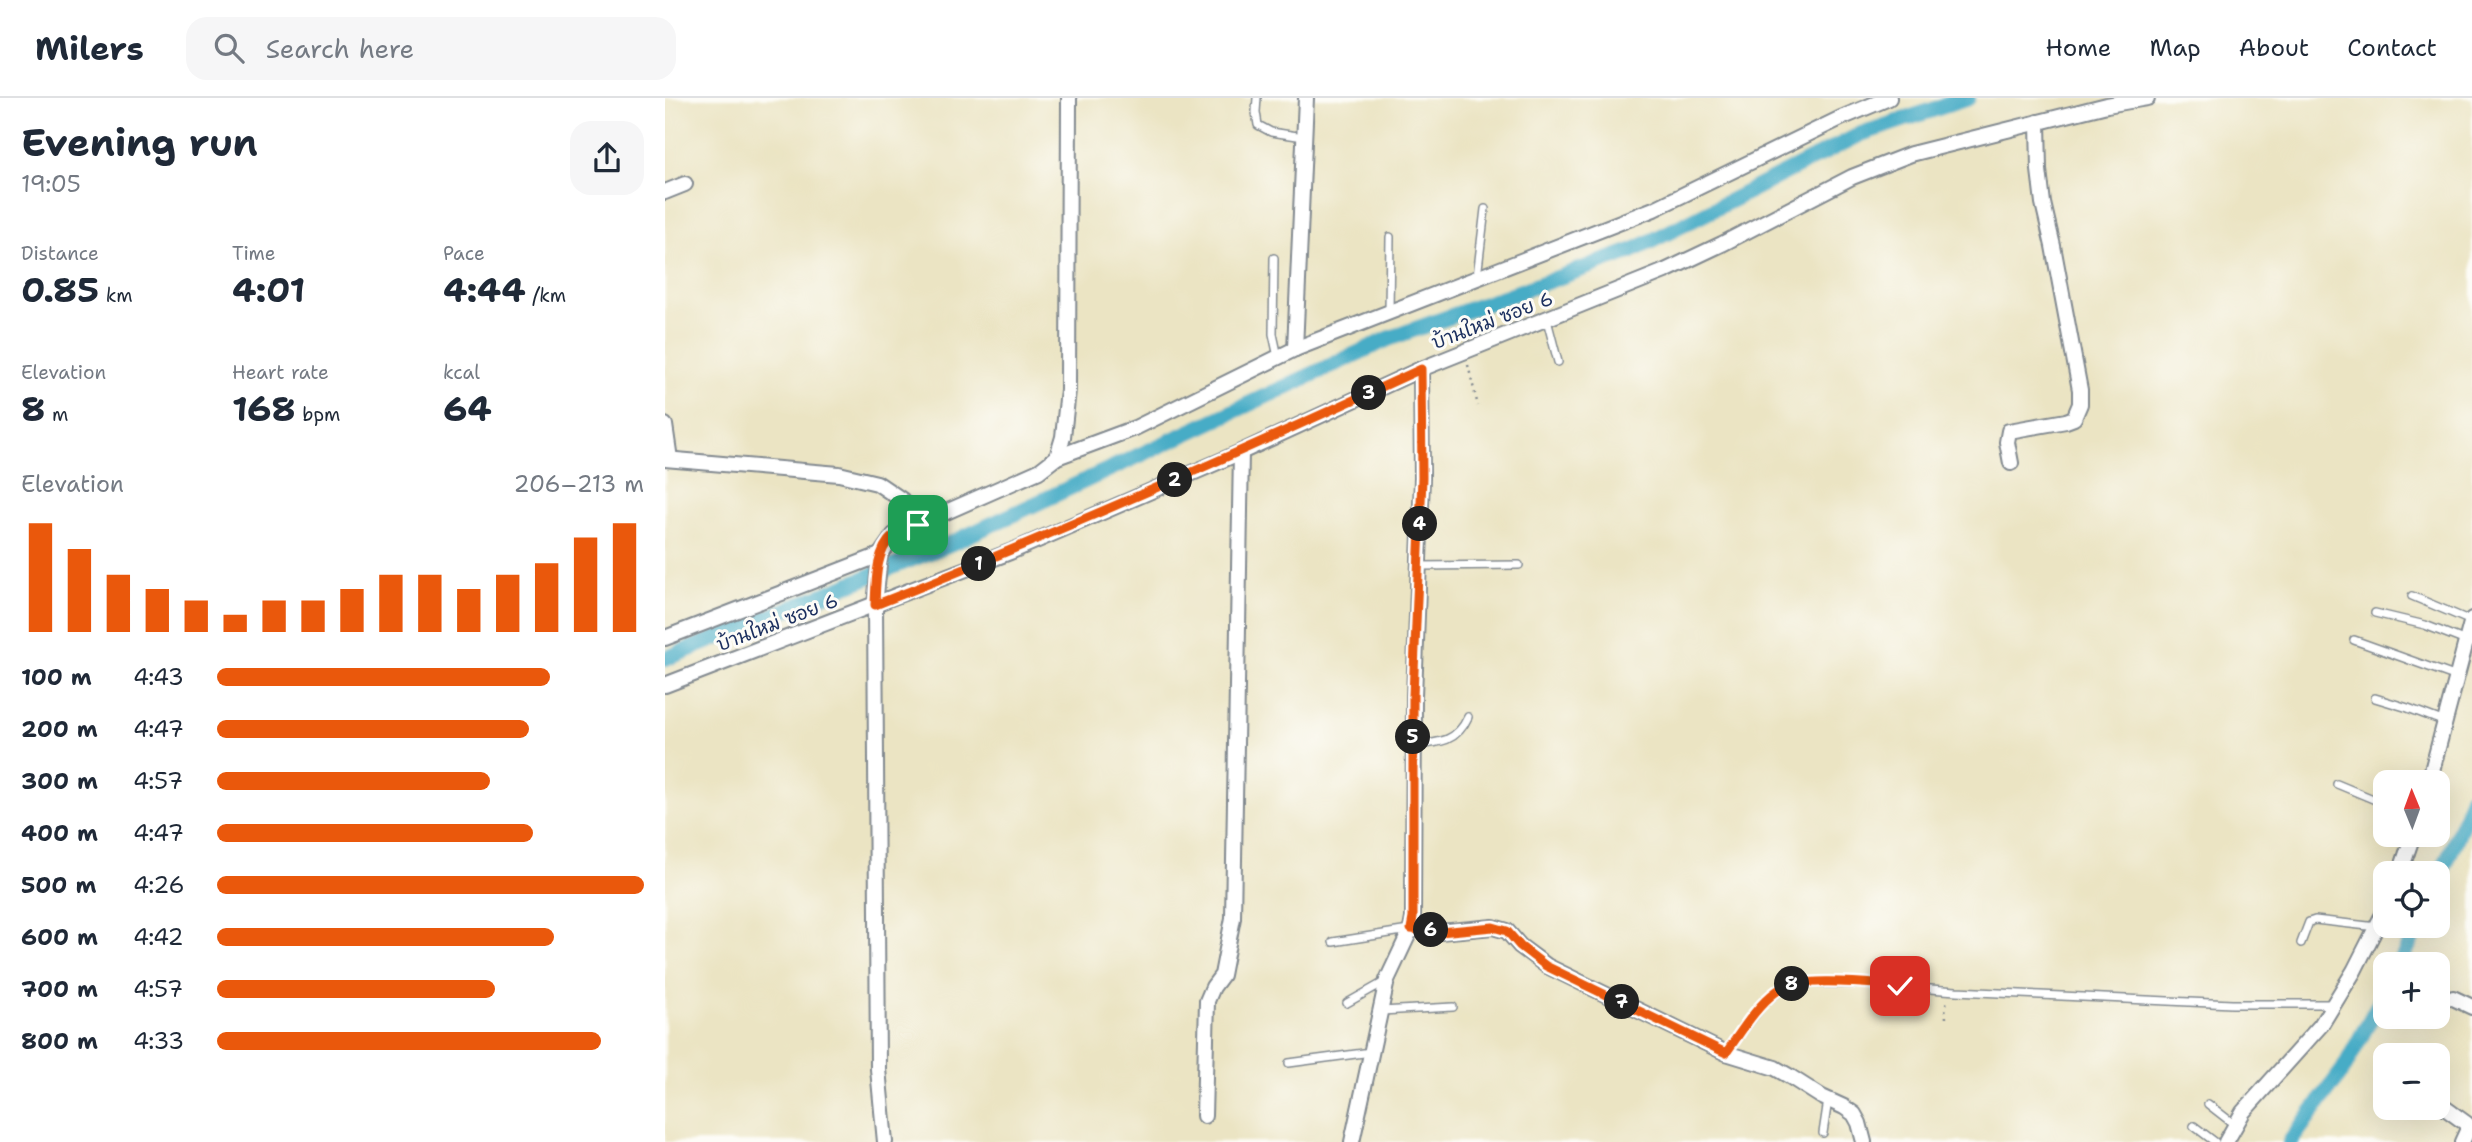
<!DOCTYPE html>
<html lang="en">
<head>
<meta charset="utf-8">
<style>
  :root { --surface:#fff; --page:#f6f6f7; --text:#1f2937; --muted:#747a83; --line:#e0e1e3; --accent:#ea580c }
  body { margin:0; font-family:"Shantell Sans","Playpen Sans Thai",sans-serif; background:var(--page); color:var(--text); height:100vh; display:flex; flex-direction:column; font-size:26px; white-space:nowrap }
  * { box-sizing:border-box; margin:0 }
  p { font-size:23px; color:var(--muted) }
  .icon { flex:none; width:38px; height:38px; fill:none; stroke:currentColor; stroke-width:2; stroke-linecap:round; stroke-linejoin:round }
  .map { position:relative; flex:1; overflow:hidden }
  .details { display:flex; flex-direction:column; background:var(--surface); width:665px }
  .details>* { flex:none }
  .needle { width:46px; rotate:359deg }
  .controls { position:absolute; left:1708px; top:672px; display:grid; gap:14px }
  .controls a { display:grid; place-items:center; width:77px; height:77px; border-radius:14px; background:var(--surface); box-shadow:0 7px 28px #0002; font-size:35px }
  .pin { position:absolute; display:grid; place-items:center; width:60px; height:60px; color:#fff; margin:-30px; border-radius:14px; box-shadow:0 4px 10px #0006 }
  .km { position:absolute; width:35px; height:35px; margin:-18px; border-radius:50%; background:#222; color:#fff; font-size:19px; line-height:35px; text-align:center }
  .round { display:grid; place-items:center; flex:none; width:74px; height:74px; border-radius:21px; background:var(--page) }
  .head { display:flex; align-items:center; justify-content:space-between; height:119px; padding:0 21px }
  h1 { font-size:38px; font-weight:700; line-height:52px }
  .figures { display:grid; grid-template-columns:repeat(3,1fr); gap:10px; height:119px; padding:7px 21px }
  .figures div { display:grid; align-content:center }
  .figures b { font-size:35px; font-weight:700 }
  .figures small { font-size:19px; font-weight:400 }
  .figures p { font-size:19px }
  .chart { height:196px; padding:14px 21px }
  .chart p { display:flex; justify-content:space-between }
  .chart svg { width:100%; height:126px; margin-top:7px; stroke:var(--accent); stroke-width:6 }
  ul { padding:0 21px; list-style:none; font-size:23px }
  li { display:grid; grid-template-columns:112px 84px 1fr; align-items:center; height:52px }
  li i { height:18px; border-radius:9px; background:var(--accent) }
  header { display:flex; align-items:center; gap:42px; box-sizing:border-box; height:98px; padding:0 35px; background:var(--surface); border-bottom:2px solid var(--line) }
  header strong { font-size:33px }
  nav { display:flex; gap:38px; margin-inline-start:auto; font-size:24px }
  .search { width:490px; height:63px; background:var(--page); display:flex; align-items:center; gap:18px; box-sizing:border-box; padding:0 24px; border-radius:21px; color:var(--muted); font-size:26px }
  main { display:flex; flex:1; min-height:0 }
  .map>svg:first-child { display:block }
</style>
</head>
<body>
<header>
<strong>Milers</strong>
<div class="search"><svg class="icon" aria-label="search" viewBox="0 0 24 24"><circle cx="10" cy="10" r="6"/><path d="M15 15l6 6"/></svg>Search here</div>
<nav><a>Home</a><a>Map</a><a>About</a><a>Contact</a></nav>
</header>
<main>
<section class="details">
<div class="head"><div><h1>Evening run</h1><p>19:05</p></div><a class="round"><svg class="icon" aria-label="share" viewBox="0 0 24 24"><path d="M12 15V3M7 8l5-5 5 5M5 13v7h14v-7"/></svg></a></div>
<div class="figures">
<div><p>Distance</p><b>0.85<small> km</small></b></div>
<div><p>Time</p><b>4:01</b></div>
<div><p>Pace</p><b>4:44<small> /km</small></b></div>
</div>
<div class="figures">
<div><p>Elevation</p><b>8<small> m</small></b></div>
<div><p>Heart rate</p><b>168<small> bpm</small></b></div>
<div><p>kcal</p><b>64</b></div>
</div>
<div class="chart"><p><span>Elevation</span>206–213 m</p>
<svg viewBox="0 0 160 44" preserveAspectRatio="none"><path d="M5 44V6M15 44V15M25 44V24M35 44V29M45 44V33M55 44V38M65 44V33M75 44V33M85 44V29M95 44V24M105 44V24M115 44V29M125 44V24M135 44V20M145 44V11M155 44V6"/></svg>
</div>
<ul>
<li><b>100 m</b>4:43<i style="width:78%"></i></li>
<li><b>200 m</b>4:47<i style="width:73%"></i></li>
<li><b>300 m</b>4:57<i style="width:64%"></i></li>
<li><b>400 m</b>4:47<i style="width:74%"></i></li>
<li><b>500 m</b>4:26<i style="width:100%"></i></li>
<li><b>600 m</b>4:42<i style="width:79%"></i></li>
<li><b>700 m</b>4:57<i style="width:65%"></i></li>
<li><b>800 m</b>4:33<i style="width:90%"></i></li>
</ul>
</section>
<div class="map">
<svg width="1807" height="1044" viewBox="0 0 1807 1044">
  <rect width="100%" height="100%" fill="#fdfcf7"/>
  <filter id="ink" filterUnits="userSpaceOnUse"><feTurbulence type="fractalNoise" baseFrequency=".0143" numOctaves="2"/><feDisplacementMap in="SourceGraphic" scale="14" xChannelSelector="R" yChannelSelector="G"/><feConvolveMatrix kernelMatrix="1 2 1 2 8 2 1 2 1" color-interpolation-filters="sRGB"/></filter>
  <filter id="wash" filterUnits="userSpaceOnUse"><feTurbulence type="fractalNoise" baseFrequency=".00686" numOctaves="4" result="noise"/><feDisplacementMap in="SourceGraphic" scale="28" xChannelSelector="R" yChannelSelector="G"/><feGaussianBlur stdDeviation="1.57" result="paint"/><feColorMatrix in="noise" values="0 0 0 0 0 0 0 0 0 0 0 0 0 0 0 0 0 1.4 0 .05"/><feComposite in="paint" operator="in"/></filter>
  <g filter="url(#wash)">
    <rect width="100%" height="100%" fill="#ebe4c3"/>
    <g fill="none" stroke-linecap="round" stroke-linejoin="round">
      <!-- canal -->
      <g stroke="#47acc6" stroke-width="16">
        <polyline points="0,561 289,444 723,241 967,153 1196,36 1303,0"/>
        <polyline points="1773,783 1795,732 1807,699"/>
        <polyline points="1735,866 1753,828"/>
        <polyline points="1625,1044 1678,972 1720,894"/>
      </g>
    </g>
  </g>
  <g filter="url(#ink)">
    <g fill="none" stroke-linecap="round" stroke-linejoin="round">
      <defs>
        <g id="lane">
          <polyline points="592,0 591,14 593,27 606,34 639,39"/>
          <polyline points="609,160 608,236 613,259"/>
          <polyline points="812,179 820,111"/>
          <polyline points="724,214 725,139"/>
          <polyline points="882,222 893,264"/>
          <polyline points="754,468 854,467"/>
          <polyline points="1747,498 1806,523"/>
          <polyline points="1710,515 1760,527 1801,543"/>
          <polyline points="1689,542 1792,579"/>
          <polyline points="1710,600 1743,610 1780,624"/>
          <path d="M749,647C774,645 792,644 803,619"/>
          <polyline points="1672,686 1720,706"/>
          <polyline points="668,844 744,832"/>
          <polyline points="1636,845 1644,824 1650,822 1712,829"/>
          <polyline points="682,905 721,883"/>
          <polyline points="716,913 788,909"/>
          <polyline points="1061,954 1100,904 1124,886 1140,885 1201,886 1291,893 1567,906 1668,906"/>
          <polyline points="624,965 706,954"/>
          <polyline points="1543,1006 1570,1027"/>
          <polyline points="1529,1028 1550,1044"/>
          <polyline points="1158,1035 1163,1002"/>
        </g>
        <g id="street">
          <polyline points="0,94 20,86"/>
          <polyline points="630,251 641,0"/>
          <polyline points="0,327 5,361"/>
          <polyline points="392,359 470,330 630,251 989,111 1176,20 1224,0"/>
          <polyline points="0,361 174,376 212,385 237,402 253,427"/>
          <polyline points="1346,365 1342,344 1344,333 1401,323 1409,320 1415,306 1415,292 1388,148 1378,105 1374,72 1373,24"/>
          <polyline points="0,540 215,457"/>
          <polyline points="0,587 345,454 576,354 756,271 1000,173 1057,146 1187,79 1246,56 1442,7 1482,0"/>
          <polyline points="1764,684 1807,521"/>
          <polyline points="1735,775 1748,737"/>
          <polyline points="746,831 775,834 828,829 842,833 855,848 882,868 1061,955 1110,970 1124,978 1157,999 1179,1009 1189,1016 1194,1025 1199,1044"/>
          <polyline points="1788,900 1807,909"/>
          <polyline points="1773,1005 1802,1026 1802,1033 1797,1044"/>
          <polyline points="539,1018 542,903 548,889 557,877 568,820 576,354"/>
          <polyline points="220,1044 213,971 210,507 215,457 229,437 374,373 392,359 398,339 403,292 404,0"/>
          <polyline points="687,1044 722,882 746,831 748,820 749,598 757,380 756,271"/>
          <polyline points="1561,1044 1578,1014 1656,927 1689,873 1720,812"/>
        </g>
      </defs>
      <!-- lane casing -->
      <use href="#lane" stroke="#838a90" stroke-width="10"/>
      <!-- street casing -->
      <use href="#street" stroke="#838a90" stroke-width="18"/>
      <!-- path -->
      <g stroke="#838a90" stroke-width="2.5" stroke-dasharray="2 5" stroke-linecap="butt">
        <polyline points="803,267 813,308"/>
        <polyline points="1281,920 1280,909 1282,903"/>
      </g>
      <!-- lane -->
      <use href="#lane" stroke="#fff" stroke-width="7"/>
      <!-- street -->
      <use href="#street" stroke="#fff" stroke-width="14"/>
    </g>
  </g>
  <g fill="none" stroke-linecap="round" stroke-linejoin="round" filter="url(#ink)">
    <defs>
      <path id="route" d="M253,427C246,430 234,433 228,438C210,453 211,486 210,507C395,434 576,354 756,271L757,380L748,598V820L746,831L775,834L828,829L842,833L855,848L881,868L1061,955C1076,934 1091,908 1112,893C1134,877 1207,886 1235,888"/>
    </defs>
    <!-- route casing -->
    <use href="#route" stroke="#fff" stroke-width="14"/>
    <!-- route -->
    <use href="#route" stroke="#ea580c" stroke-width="9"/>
  </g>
  <g text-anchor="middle" stroke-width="6" stroke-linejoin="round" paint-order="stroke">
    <!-- street labels -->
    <g font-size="19" fill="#1b2f5e" stroke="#fdfcf7">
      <text transform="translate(827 222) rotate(-21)" y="7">บ้านใหม่ ซอย 6</text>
      <text transform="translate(112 524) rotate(-21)" y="7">บ้านใหม่ ซอย 6</text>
    </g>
  </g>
</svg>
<div class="controls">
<a><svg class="needle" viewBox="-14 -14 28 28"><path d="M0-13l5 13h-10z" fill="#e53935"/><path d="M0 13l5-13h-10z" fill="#747a83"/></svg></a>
<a><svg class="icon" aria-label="locate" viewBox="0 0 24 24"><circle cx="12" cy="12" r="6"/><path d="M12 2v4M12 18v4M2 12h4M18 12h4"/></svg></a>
<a>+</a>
<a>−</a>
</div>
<div class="pin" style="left:253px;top:427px;background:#1e9e55"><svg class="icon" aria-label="arrive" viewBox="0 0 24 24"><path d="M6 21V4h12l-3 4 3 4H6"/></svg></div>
<div class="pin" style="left:1235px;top:888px;background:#d93025"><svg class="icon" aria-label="check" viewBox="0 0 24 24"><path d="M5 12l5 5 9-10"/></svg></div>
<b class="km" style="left:314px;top:466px">1</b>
<b class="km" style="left:510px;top:382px">2</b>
<b class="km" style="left:704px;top:295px">3</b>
<b class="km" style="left:755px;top:426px">4</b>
<b class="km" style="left:748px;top:639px">5</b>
<b class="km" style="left:766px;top:832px">6</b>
<b class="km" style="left:957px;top:904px">7</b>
<b class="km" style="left:1127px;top:886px">8</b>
</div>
</main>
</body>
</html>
